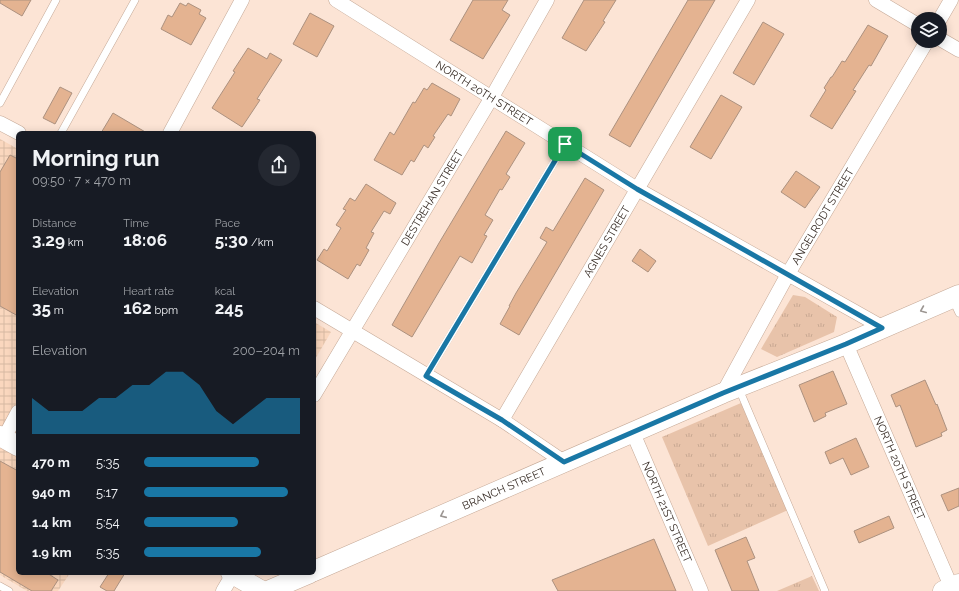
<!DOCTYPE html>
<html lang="en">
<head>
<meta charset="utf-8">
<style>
  :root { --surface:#171b24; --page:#242831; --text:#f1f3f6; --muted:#9ea1a6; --accent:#1977a5 }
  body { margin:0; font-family:Raleway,sans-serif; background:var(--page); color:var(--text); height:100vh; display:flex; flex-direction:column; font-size:15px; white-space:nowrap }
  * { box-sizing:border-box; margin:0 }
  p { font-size:13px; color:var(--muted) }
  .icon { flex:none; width:22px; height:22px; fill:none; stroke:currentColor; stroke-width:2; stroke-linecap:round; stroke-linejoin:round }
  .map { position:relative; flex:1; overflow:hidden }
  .details { position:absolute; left:16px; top:131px; width:300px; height:444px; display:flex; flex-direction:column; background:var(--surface); border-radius:6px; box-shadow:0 2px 10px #0003 }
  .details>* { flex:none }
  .controls { position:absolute; left:911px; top:12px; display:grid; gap:8px }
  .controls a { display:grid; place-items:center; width:36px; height:36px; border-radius:50%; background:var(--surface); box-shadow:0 2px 10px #0003; font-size:20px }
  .pin { position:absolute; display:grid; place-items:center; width:34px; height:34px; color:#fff; margin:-17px; border-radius:8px; box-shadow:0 2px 6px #0006 }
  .round { display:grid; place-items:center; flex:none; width:42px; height:42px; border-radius:21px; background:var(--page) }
  .headline { display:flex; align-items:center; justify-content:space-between; height:68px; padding:0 16px }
  h1 { font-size:22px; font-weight:700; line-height:30px }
  .stats { display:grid; grid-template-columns:repeat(3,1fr); gap:6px; height:68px; padding:4px 16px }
  .stats div { display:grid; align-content:center }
  .stats b { font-size:17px; font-weight:700 }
  .stats small { font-size:11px; font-weight:400 }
  .stats p { font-size:11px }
  .chart { height:112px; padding:8px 16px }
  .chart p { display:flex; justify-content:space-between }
  .chart svg { width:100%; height:72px; margin-top:4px; fill:var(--accent); opacity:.7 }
  ul { padding:0 16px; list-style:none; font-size:13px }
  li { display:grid; grid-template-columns:64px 48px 1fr; align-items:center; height:30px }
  li i { height:10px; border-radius:5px; background:var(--accent) }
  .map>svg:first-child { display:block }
</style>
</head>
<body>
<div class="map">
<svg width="959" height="591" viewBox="0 0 959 591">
  <defs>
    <pattern id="industrial-grid" width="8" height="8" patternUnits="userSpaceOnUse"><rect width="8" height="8" fill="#fad7be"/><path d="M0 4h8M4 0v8" fill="none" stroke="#d7b9a3"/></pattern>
    <pattern id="grass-tufts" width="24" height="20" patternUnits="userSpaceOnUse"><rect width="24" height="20" fill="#e8c3aa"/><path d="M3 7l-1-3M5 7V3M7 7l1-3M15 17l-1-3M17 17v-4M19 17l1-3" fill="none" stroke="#c8a892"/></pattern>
  </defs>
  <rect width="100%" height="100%" fill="#fce4d5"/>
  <!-- industrial -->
  <g fill="url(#industrial-grid)">
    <polygon points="0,139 18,149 18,573 70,573 58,591 27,591 0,575"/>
    <polygon points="314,322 331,332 314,361"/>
  </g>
  <!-- grass -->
  <g fill="url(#grass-tufts)">
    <polygon points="793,295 805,297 837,317 834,332 777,357 761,349"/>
    <polygon points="741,403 788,510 708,546 662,437"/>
    <polygon points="812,576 819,591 777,591"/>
  </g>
  <!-- building -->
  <g fill="#e4b391" stroke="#ac917f">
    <polygon points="0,0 31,0 22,16 0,3"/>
    <polygon points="473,0 508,0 502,10 510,15 483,59 450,40"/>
    <polygon points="584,0 616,0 603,21 605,22 586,51 562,38"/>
    <polygon points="688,0 715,0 630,147 609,135"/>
    <polygon points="180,3 186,6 188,3 201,10 199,14 206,18 191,45 161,29 168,15 172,17"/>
    <polygon points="310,13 334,26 317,57 293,44"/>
    <polygon points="763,22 784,34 754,85 733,73"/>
    <polygon points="868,25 888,36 871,66 869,65 853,90 856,91 832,129 810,116 826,90 824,88 831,77 832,77 842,61 845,62"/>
    <polygon points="248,48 267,59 270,53 282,60 257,99 260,100 242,127 212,108 235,72 233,71"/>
    <polygon points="432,83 460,99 451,116 448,114 433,136 435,137 428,148 424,145 414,162 411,160 402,175 374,160 390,132 394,135 413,102 415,103 424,88 427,90"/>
    <polygon points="60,87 72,93 55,124 43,118"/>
    <polygon points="721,95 742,107 711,159 690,147"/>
    <polygon points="113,113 147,133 101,133"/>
    <polygon points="506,131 525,143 506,174 510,177 502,190 500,189 485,215 493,220 484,235 487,236 472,263 460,256 412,337 392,325 439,243"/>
    <polygon points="10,155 18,159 18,316 0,306 0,172"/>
    <polygon points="796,171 820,187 805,208 781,192"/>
    <polygon points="585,178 604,190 519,335 500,324 510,306 509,306 516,293 547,242 540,238 546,227 553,231"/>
    <polygon points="366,184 396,203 390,214 384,211 371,232 374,233 366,248 369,250 360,266 357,264 348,279 317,260 324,249 327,251 341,228 336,225 346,210 343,209 350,198 355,201"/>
    <polygon points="640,249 656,261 648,272 632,261"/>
    <polygon points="833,371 847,404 825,413 826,416 814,422 799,385"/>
    <polygon points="925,380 936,405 937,404 947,430 941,433 942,436 916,447 900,405 896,407 891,395"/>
    <polygon points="856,438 869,467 851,475 843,458 830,464 825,452"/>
    <polygon points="0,461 18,471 18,573 47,573 58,580 51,591 32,591 0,572"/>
    <polygon points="959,488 959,506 948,511 941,495"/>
    <polygon points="889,516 894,528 859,543 854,531"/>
    <polygon points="746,537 755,558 747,561 759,591 732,591 715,550"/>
    <polygon points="654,539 676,591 558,591 552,580"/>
    <polygon points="109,573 125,573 114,591 107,591 100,587"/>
  </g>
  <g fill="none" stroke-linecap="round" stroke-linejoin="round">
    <defs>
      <g id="lane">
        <polyline points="0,103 56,0"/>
        <polyline points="61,133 135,0"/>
        <polyline points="953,300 959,313"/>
        <polyline points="426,376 565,144"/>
        <polyline points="739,389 825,591"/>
        <polyline points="0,586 9,591"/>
      </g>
      <g id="street">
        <path id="s1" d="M336,0L637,189L882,327"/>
        <polyline points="876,0 918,25"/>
        <polyline points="940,19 951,0"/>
        <polyline points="940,39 959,50"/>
        <polyline points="0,123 19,133"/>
        <polyline points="170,133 242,0"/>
        <polyline points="314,308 502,420 564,462"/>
        <path id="s2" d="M846,344L953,591"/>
        <path id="s3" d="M723,393L788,274L927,41"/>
        <path id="s4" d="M314,395L492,97L547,0"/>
        <path id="s5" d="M502,420L748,0"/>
        <path id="s6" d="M633,433L701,591"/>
        <polyline points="4,438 18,412"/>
        <polyline points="223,591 233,574"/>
      </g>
      <g id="secondary">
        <polyline points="0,436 18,446"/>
        <path id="s7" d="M314,571L723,393L846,344L959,295"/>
        <polyline points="231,573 262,591"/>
        <polyline points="268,591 310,573"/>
        <polyline points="943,591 959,584"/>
      </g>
    </defs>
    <!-- lane casing -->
    <use href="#lane" stroke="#c5a997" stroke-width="8"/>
    <!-- street casing -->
    <use href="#street" stroke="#c5a997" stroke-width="15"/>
    <!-- secondary casing -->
    <use href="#secondary" stroke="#c5a997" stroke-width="21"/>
    <!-- lane -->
    <use href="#lane" stroke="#fff" stroke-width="7"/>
    <!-- street -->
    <use href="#street" stroke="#fff" stroke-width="14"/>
    <!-- secondary -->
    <use href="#secondary" stroke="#fff" stroke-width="20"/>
  </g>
  <!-- one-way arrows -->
  <defs><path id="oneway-chevron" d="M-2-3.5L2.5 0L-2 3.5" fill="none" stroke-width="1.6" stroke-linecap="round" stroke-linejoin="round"/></defs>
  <g stroke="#9c9692">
    <use href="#oneway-chevron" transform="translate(923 310) rotate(157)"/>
    <use href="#oneway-chevron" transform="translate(443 515) rotate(156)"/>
  </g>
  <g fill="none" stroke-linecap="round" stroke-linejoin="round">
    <defs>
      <polygon id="route" points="565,144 637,189 882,328 846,344 723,393 564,462 502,420 426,376"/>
    </defs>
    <!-- route casing -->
    <use href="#route" stroke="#fff" stroke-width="8"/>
    <!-- route -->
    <use href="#route" stroke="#1977a5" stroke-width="5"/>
  </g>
  <g text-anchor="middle" stroke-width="3" stroke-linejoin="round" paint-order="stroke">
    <!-- street labels -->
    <g font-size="11" fill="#382d26" stroke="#fff">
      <text dy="4" stroke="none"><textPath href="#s1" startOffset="175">NORTH 20TH STREET</textPath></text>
      <text dy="4" stroke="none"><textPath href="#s4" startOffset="230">DESTREHAN STREET</textPath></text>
      <text dy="4" stroke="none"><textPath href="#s3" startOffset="203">ANGELRODT STREET</textPath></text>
      <text dy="4" stroke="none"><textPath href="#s5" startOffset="207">AGNES STREET</textPath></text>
      <text dy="4" stroke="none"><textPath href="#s2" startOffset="135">NORTH 20TH STREET</textPath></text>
      <text dy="4" stroke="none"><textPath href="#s7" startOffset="207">BRANCH STREET</textPath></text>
      <text dy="4" stroke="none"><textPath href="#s6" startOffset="86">NORTH 21ST STREET</textPath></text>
    </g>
  </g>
</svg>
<div class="controls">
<a><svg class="icon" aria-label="layers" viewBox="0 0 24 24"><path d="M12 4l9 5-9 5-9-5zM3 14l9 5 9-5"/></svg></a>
</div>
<div class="pin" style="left:565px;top:144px;background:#1e9e55"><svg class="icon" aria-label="arrive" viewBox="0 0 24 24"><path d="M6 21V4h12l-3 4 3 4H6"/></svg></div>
<section class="details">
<div class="headline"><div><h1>Morning run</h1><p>09:50 · 7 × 470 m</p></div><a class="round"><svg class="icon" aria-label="share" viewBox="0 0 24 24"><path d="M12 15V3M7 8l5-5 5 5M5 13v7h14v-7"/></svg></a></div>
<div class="stats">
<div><p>Distance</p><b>3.29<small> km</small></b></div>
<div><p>Time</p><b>18:06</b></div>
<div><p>Pace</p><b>5:30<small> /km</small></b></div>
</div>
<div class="stats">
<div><p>Elevation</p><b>35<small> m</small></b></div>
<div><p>Heart rate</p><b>162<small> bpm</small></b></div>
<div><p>kcal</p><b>245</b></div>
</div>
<div class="chart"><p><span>Elevation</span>200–204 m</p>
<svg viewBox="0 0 160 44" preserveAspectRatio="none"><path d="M0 44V22L10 30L20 30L30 30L40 22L50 22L60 14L70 14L80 6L90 6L100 14L110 30L120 38L130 30L140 22L150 22L160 22V44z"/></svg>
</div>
<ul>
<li><b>470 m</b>5:35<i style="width:74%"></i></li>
<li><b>940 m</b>5:17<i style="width:92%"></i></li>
<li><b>1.4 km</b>5:54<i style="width:60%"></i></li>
<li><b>1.9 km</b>5:35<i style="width:75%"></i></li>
</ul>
</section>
</div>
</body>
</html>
